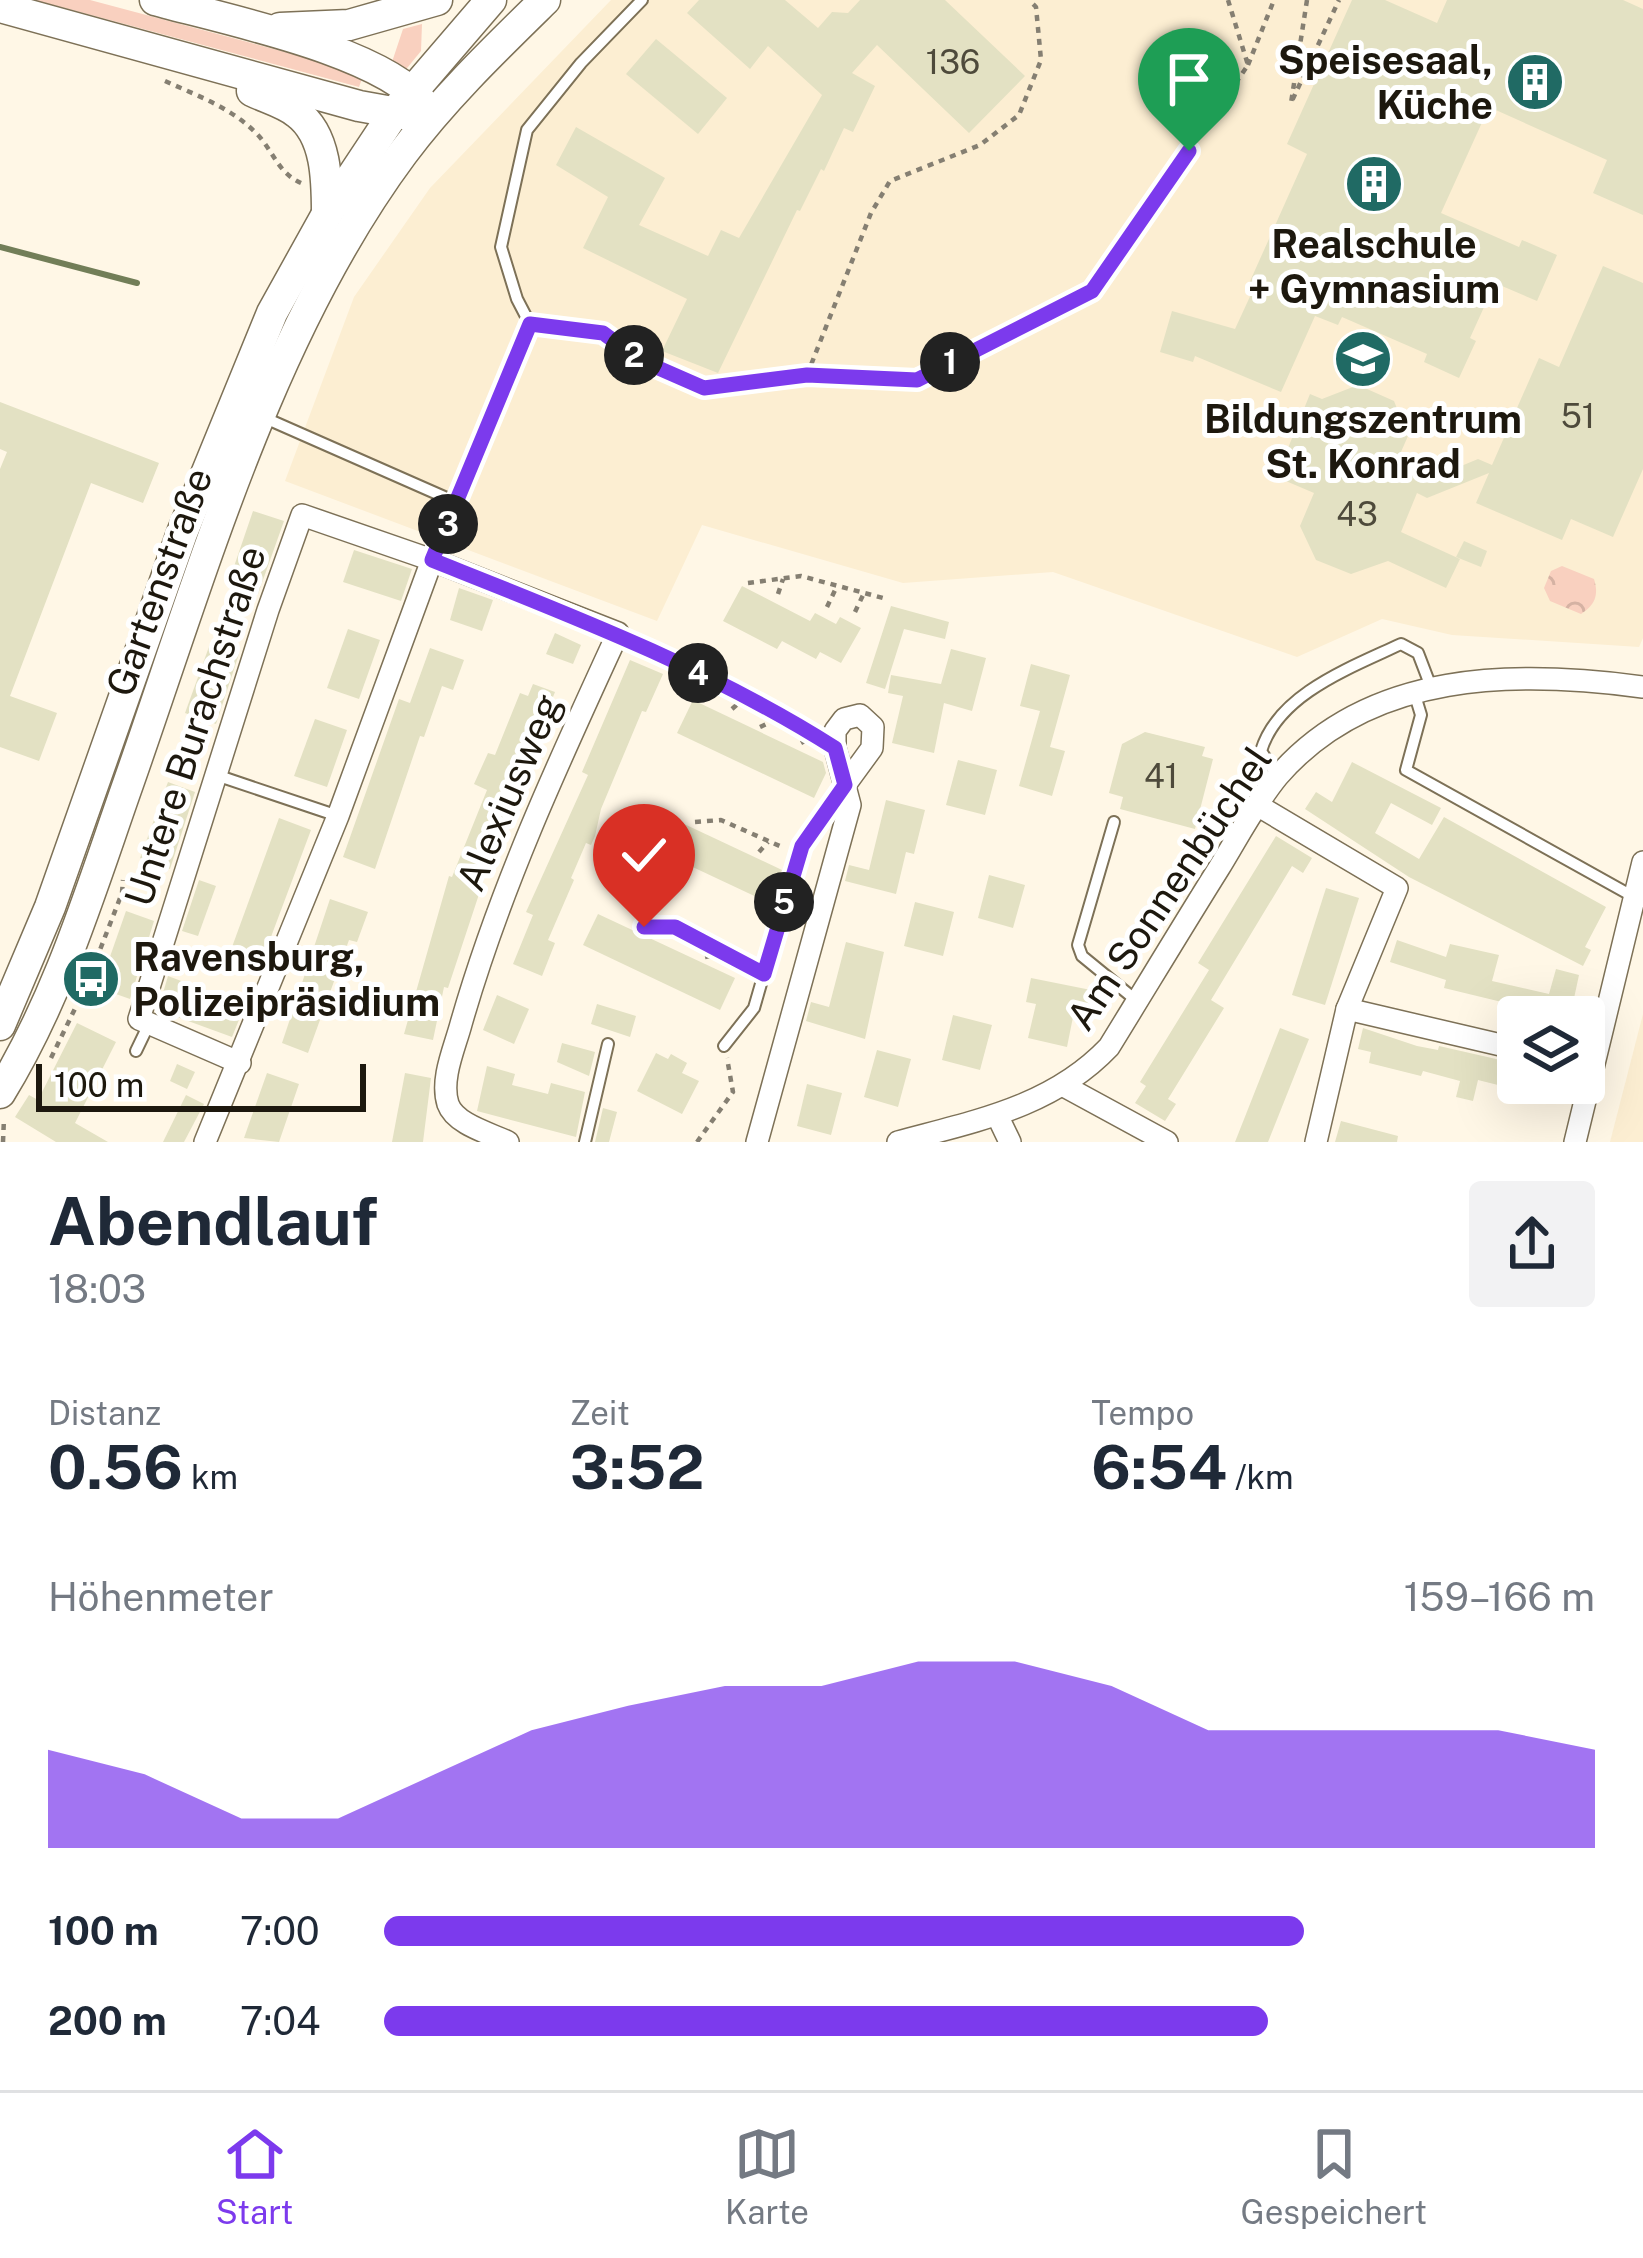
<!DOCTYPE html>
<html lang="de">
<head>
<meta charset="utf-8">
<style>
  :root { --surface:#fff; --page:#f2f2f3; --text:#1f2937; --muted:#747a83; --line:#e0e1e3; --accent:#7c3aed }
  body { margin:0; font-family:"Public Sans",sans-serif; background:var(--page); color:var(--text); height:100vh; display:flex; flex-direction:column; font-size:45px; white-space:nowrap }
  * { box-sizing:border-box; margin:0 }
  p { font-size:39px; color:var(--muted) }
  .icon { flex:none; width:66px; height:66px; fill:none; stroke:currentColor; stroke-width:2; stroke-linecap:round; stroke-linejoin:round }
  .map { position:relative; height:1142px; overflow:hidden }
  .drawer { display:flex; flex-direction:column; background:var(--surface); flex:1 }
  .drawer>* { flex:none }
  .fabs { position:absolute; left:1497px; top:996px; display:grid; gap:24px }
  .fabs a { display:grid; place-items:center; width:108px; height:108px; border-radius:12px; background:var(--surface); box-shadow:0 12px 48px #0002; font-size:60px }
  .scale { position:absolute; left:36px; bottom:30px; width:330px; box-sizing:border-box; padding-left:12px; border:6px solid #1d180e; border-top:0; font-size:33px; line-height:42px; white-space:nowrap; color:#1d180e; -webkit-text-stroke:9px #fff; paint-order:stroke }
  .pin { position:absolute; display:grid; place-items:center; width:102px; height:102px; color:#fff; margin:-123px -51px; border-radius:50% 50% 50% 0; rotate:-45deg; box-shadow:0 0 12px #0007 }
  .pin .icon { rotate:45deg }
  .km { position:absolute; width:60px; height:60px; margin:-30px; border-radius:50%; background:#222; color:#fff; font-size:33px; line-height:60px; text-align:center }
  .round { display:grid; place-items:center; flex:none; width:126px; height:126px; border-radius:12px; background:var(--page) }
  .summary { display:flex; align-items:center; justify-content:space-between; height:204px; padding:0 48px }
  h1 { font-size:66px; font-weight:700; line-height:90px }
  .metrics { display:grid; grid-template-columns:repeat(3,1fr); gap:18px; height:204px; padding:12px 48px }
  .metrics div { display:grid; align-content:center }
  .metrics b { font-size:60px; font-weight:700 }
  .metrics small { font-size:33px; font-weight:400 }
  .metrics p { font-size:33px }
  .chart { height:336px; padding:24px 48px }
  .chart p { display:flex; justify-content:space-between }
  .chart svg { width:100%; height:216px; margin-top:12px; fill:var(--accent); opacity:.7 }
  ul { padding:0 48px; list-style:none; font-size:39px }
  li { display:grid; grid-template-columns:192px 144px 1fr; align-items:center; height:90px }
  li i { height:30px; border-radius:15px; background:var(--accent) }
  .dock { display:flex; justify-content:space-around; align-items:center; height:168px; border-top:3px solid var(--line); background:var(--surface); font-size:33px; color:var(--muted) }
  .dock a { display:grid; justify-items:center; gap:6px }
  .dock .on { color:var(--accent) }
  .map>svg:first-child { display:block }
</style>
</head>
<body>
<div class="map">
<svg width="1643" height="1142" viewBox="0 0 1643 1142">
  <defs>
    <pattern id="park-crowns" width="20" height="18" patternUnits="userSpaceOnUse" patternTransform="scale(3)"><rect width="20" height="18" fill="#f9d0bf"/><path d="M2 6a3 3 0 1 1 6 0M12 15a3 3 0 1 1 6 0" fill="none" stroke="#d5b2a3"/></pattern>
  </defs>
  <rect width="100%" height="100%" fill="#fff7e6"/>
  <!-- built -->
  <g fill="#fceed2">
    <polygon points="611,0 1643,0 1643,638 1639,647 1452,635 1382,619 1297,657 1053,572 903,583 702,525 657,621 285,481 354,297 430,188"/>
    <polygon points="1643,1014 1643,1142 1610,1142"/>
  </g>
  <!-- green -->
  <g fill="#f9d0bf">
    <polygon points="35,0 90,0 364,73 359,87"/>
    <polygon points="422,24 421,51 403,73 392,62 403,29"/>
  </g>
  <!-- park -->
  <path fill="url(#park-crowns)" d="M1562,566L1594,579C1599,595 1595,605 1581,614L1550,601L1544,588L1551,571Z"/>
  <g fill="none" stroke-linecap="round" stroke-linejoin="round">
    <!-- stream -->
    <polyline stroke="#727e58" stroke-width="6" points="0,247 137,283"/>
  </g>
  <!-- building -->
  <g fill="#e3e1c3">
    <polygon points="699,0 785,0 818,28 832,12 848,13 860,0 945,0 1025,76 969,133 877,45 852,73 875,86 853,132 844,128 824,171 821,169 800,211 797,210 718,373 662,351 687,299 583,248 608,197 556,165 576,127 665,178 639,225 708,256 721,230 739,238 822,95 768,46 750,69 687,13"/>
    <polygon points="1352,0 1385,0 1437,23 1447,0 1623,0 1643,9 1643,215 1593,193 1607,160 1489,107 1441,213 1519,247 1522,240 1557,255 1537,301 1495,283 1470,338 1476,341 1459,378 1424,362 1427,354 1342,317 1338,325 1315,316 1281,392 1195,356 1193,362 1160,352 1172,311 1235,329 1253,290 1247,288 1307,154 1287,144"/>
    <polygon points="656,39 727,98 698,134 626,74"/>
    <polygon points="1603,266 1643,283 1643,469 1613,537 1571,519 1562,540 1476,503 1489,473 1427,498 1417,493 1401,532 1460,559 1446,588 1388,561 1351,574 1316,560 1300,526 1314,493 1267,473 1280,444 1288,448 1310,394 1322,399 1358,385 1394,401 1408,436 1397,461 1430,479 1478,459 1492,465 1539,358 1559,367"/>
    <polygon points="0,402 159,463 143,503 91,483 10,696 57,713 39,761 0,747 0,469 7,452 0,449"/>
    <polygon points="253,511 284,521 258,594 228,584"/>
    <polygon points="1464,541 1487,551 1481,567 1456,557"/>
    <polygon points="354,550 412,569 401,601 343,582"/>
    <polygon points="742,586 810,621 815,613 836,624 840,617 861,628 841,663 820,652 816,659 782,641 777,649 723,621"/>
    <polygon points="459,588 493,600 482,631 450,620"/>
    <polygon points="891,606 949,622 945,639 904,629 885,689 866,683"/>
    <polygon points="348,629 380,640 359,699 327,688"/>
    <polygon points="555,633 581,645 573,664 546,654"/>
    <polygon points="210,644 239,654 216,724 185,713"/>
    <polygon points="430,648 464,660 453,690 442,686 424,737 420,736 375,869 343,857 399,699 410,703"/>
    <polygon points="951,649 986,658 972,711 944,703 934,753 892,743 903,696 888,693 891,675 941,684"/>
    <polygon points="630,660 663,674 646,712 642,711 601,809 595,836 591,845 586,843 571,878 574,880 548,940 555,943 542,976 513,964 533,915 526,912 588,775 582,772"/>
    <polygon points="1031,664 1070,675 1050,747 1065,751 1052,796 1019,786 1040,711 1020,706"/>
    <polygon points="533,684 555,692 542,724 546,725 503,826 508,828 492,866 489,864 448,988 444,987 433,1040 404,1034 449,876 452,877 487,790 474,784 488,753 495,755 520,693 528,696"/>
    <polygon points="693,700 823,762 826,773 814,798 677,733"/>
    <polygon points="315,719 347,730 327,787 294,776"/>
    <polygon points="1145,732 1205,747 1202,756 1213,759 1195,829 1120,809 1123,797 1109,793 1122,744"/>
    <polygon points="958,760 997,770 985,815 946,805"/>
    <polygon points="1352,762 1441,808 1432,825 1391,803 1375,833 1419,859 1444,817 1606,907 1585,947 1591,950 1583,966 1409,877 1305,809 1316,792 1332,802"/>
    <polygon points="168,782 195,792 170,869 140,858"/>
    <polygon points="886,800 925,810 914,854 906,852 896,894 845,881 849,865 869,870"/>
    <polygon points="648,807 782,870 767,902 633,839"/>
    <polygon points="279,818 311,830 259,969 228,958"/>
    <polygon points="1276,836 1312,858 1303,873 1292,866 1211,1000 1224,1008 1168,1099 1176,1104 1165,1121 1135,1103 1146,1086 1140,1082 1209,970 1198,963"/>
    <polygon points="989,875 1025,885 1013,928 978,918"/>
    <polygon points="199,880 216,886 198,936 182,931"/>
    <polygon points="1326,888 1359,898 1325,1005 1292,995"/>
    <polygon points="330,899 368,912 357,942 349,940 308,1053 282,1043"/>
    <polygon points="915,902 954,912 943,956 904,946"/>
    <polygon points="126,911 154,921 130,999 99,988"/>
    <polygon points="598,914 735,978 720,1010 583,945"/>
    <polygon points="1397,940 1446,957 1450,944 1499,955 1492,981 1549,994 1556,969 1579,975 1570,1017 1507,1017 1510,1004 1444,988 1446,980 1390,962"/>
    <polygon points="846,942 884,952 865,1039 806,1021 811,1002 829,1007"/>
    <polygon points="168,976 245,1005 232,1037 158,1010"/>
    <polygon points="1031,978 1101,992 1097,1012 1075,1007 1067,1047 1028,1038 1036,1004 1026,1002"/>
    <polygon points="497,995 529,1009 514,1044 483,1030"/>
    <polygon points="597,1004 636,1016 630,1037 591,1024"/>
    <polygon points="953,1015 992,1025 980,1070 942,1060"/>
    <polygon points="77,1023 116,1042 75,1123 108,1142 56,1142 15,1117 29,1095 38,1100"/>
    <polygon points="1280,1028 1309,1039 1268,1142 1235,1142"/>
    <polygon points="1363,1028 1417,1046 1438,1050 1439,1046 1518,1064 1518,1090 1478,1080 1473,1101 1456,1097 1460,1081 1423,1071 1421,1076 1369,1063 1371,1052 1358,1049"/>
    <polygon points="562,1043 595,1052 589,1076 557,1062"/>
    <polygon points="877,1050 911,1059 898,1107 864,1097"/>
    <polygon points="656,1053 668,1059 671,1054 687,1063 682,1073 699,1081 682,1114 637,1091"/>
    <polygon points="177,1064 195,1072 187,1089 170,1081"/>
    <polygon points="487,1066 515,1074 512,1085 548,1094 551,1083 585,1092 576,1137 477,1111"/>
    <polygon points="267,1073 299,1084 279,1142 244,1138"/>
    <polygon points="405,1073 431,1078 423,1142 392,1142"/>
    <polygon points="807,1084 842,1093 831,1135 797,1126"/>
    <polygon points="186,1095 204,1104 184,1142 163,1142"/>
    <polygon points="603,1108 617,1112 609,1142 595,1142"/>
    <polygon points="1341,1121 1398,1136 1397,1142 1335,1142"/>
  </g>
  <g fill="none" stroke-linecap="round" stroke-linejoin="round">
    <defs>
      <g id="service">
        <polyline points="265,418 458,503 432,560"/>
        <polyline points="458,503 530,324 517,299 501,247 527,130 581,63 642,0"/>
        <polyline points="1414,692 1421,715 1406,770 1634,897"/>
        <polyline points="216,775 338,816"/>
        <path d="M1278,777L1261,751C1278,694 1350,668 1401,644L1418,653L1431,687"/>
        <polyline points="1114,822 1078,945 1082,956 1137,1001"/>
        <polyline points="724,1046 754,1008 801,846 843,787"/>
        <polyline points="136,1051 149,1024"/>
        <polyline points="585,1142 608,1044"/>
      </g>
      <g id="minor">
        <polyline points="1257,805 1397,888 1347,1009 1316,1142"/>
        <polyline points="1347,1009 1518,1049"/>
        <path d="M240,1063L139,1019L268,610L302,515L432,560L618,633C559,761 500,888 461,1024C455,1047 440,1079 448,1104C455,1124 489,1133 508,1142"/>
        <polyline points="1064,1086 1167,1142"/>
        <polyline points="997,1115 1010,1142"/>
        <polyline points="205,1142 338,816 432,560"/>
        <polyline points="757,1142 850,805 835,748 835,731 844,719 860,715 873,727 872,748 845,785"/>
        <path d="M898,1142C975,1121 1052,1107 1109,1047C1146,987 1182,927 1219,868C1238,837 1255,804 1278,776C1370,670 1516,670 1643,687"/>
        <polyline points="1575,1142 1643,862"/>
      </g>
      <g id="secondary">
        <path d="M155,0C223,19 384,51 425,106"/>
        <polyline points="0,7 359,106 409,115"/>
        <polyline points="280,28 349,25 437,0"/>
        <path d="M252,91C266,98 285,103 297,113C327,135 327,181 327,214"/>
        <polyline points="0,1025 50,907 182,533 272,313 327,214 394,113 491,0"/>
        <path d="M0,1093C59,997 91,889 128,784C202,574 269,333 403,153C444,98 496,48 545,0"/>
      </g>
    </defs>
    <!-- service casing -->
    <use href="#service" stroke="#7d7157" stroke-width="14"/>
    <!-- minor casing -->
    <use href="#minor" stroke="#7d7157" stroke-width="24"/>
    <!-- secondary casing -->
    <use href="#secondary" stroke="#7d7157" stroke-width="33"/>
    <!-- path -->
    <g stroke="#857f72" stroke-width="4.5" stroke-dasharray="6 6" stroke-linecap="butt">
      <polyline points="1307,0 1291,103 1339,0"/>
      <polyline points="1248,65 1274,0"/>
      <path d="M165,81C198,96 232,108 257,134C274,152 278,173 301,183"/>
      <polyline points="542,326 603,333 640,360 704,388 807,375 917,380 1092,291 1248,65 1228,0"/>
      <polyline points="807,375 871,213 890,181 980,145 1019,115 1041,60 1036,7 1029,0"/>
      <polyline points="748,583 801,576 883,598"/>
      <polyline points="778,594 783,579"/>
      <polyline points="827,607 837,586"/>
      <polyline points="855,612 864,593"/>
      <polyline points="639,644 747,696 815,735"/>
      <polyline points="732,709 747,696"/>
      <polyline points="760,727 782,717"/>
      <polyline points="801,743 815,735"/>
      <polyline points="695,822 721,820 782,847"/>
      <polyline points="759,852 768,842"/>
      <polyline points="643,927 675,927 748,966"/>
      <polyline points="705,957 723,953"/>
      <polyline points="51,1058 86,986 122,893 123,880"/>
      <polyline points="3,1142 4,1118"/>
      <polyline points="697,1142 733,1092 727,1058"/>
    </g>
    <!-- service -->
    <use href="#service" stroke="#fff" stroke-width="10"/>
    <!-- minor -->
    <use href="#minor" stroke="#fff" stroke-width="21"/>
    <!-- secondary -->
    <use href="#secondary" stroke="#fff" stroke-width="30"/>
  </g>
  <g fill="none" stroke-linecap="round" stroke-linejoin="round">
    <defs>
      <path id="route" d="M644,927H675L764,974L802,846L845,785L835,748C709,668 570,615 432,560L530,324L603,333L640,360L704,388L807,375L917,380L1092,291L1189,151"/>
    </defs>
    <!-- route casing -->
    <use href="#route" stroke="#fff" stroke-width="24"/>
    <!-- route -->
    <use href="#route" stroke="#7c3aed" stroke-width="15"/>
  </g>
  <!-- icons -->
  <defs>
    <symbol id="building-disc" viewBox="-11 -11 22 22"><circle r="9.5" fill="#206a64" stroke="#fff"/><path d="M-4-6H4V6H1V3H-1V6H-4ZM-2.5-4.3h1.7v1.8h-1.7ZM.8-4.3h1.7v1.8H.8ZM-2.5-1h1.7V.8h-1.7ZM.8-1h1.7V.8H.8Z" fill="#fff"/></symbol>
    <symbol id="school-disc" viewBox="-11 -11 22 22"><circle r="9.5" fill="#206a64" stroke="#fff"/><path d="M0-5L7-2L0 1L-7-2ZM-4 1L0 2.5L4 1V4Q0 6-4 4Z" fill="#fff"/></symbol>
    <symbol id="bus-disc" viewBox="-11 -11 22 22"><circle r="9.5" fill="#206a64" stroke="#fff"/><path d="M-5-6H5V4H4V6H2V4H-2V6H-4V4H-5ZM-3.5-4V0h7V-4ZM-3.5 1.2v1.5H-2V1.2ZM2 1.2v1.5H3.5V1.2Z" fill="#fff"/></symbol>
  </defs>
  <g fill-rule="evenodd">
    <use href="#building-disc" x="1502" y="49" width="66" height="66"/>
    <use href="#building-disc" x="1341" y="151" width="66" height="66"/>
    <use href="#school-disc" x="1330" y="326" width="66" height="66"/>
    <use href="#bus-disc" x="58" y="946" width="66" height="66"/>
  </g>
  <g text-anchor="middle" stroke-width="10" stroke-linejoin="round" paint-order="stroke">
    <!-- number labels -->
    <g font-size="33" fill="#4e4a3b">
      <text x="953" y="74">136</text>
      <text x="1578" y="428">51</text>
      <text x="1357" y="526">43</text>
      <text x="1161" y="788">41</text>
    </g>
    <!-- poi labels -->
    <g font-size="39" font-weight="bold" fill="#1d180e" stroke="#fff">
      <text x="1493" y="74" text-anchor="end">Speisesaal,<tspan x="1493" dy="45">Küche</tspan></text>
      <text x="1374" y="258">Realschule<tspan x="1374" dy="45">+ Gymnasium</tspan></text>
      <text x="1363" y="433">Bildungszentrum<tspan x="1363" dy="45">St. Konrad</tspan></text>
      <text x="133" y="971" text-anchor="start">Ravensburg,<tspan x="133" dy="45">Polizeipräsidium</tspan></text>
    </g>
    <!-- street labels -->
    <g font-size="39" fill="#1d180e" stroke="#fff">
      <text transform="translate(159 582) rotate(-70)" y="14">Gartenstraße</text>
      <text transform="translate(195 726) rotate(-72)" y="14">Untere Burachstraße</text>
      <text transform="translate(509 792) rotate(-67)" y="14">Alexiusweg</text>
      <text transform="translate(1169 888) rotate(-56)" y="14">Am Sonnenbüchel</text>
    </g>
  </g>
</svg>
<div class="fabs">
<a><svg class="icon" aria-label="layers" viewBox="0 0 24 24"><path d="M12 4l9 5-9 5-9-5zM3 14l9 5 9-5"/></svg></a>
</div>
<div class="scale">100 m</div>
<div class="pin" style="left:1189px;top:151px;background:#1e9e55"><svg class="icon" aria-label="arrive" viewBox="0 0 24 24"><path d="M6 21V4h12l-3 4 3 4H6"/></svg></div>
<div class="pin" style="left:644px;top:927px;background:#d93025"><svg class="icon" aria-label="check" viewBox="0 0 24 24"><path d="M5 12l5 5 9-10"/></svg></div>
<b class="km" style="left:950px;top:362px">1</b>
<b class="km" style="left:634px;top:355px">2</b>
<b class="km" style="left:448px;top:524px">3</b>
<b class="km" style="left:698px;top:673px">4</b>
<b class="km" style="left:784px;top:902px">5</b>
</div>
<section class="drawer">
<div class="summary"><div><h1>Abendlauf</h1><p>18:03</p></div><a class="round"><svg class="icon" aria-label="share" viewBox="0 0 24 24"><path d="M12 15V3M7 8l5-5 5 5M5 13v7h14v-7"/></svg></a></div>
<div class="metrics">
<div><p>Distanz</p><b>0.56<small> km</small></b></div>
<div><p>Zeit</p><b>3:52</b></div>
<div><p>Tempo</p><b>6:54<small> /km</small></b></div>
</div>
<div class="chart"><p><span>Höhenmeter</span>159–166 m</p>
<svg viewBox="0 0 160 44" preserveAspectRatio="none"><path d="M0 44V24L10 29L20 38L30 38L40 29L50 20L60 15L70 11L80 11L90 6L100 6L110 11L120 20L130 20L140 20L150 20L160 24V44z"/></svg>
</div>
<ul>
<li><b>100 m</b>7:00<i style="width:76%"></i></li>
<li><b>200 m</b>7:04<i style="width:73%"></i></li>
</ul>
</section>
<nav class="dock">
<a class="on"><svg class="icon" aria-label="home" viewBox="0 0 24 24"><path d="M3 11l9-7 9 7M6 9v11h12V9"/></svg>Start</a>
<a><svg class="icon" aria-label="map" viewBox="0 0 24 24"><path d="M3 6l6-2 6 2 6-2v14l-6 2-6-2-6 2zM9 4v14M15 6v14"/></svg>Karte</a>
<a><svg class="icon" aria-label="saved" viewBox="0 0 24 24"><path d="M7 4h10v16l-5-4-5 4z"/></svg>Gespeichert</a>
</nav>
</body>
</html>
